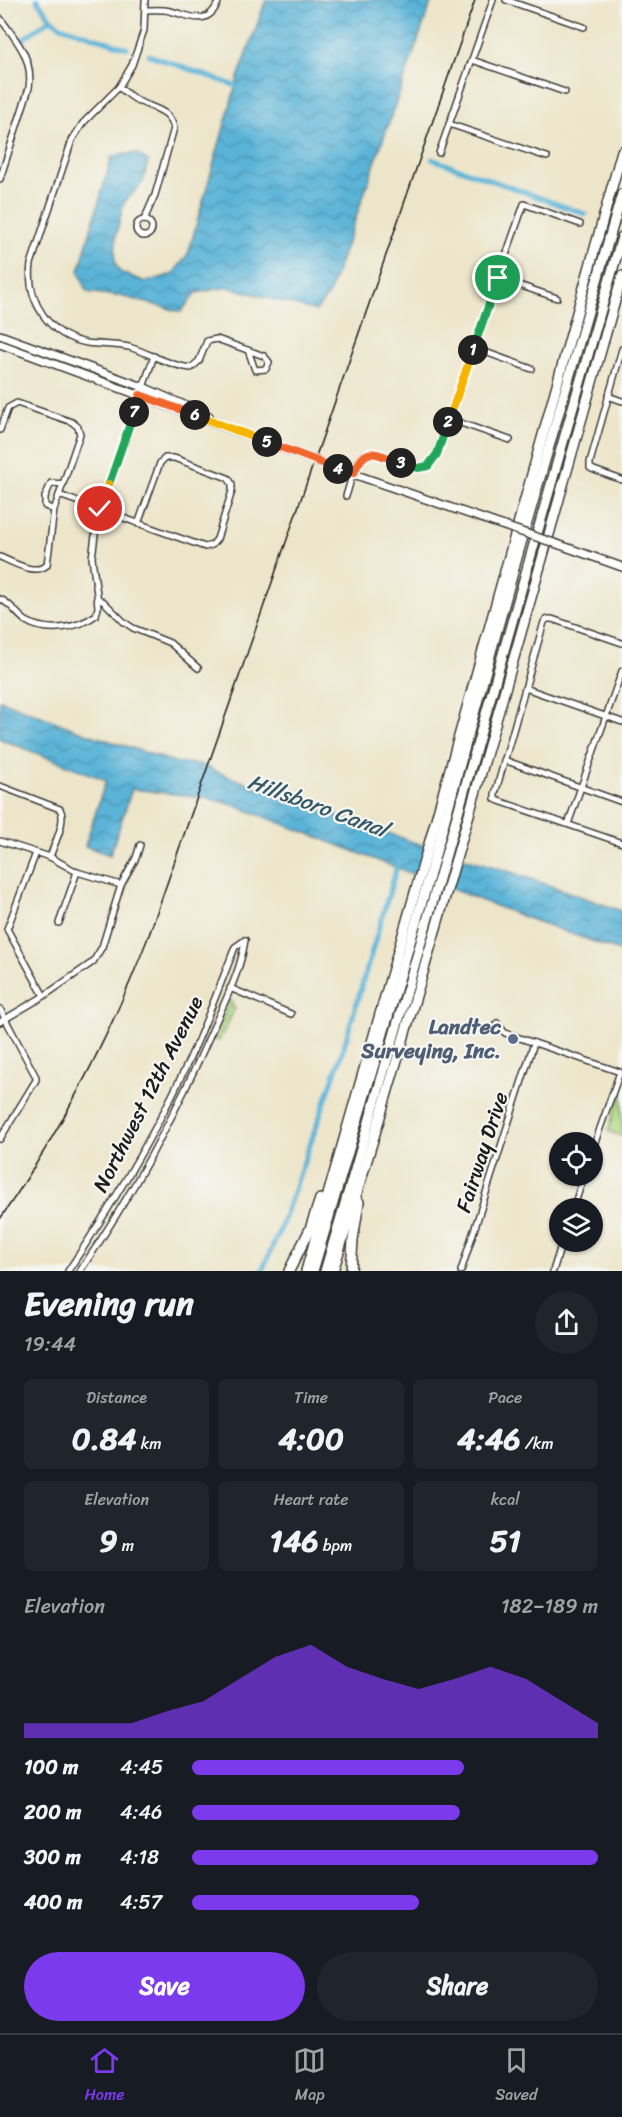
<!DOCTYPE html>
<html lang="en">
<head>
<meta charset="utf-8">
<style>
  :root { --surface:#171b24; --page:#20242c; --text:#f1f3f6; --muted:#9ea1a6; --line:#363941; --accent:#7c3aed }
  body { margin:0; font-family:Sriracha,sans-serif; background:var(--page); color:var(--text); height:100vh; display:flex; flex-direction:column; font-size:22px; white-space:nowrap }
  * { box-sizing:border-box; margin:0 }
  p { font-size:20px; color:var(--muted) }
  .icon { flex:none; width:33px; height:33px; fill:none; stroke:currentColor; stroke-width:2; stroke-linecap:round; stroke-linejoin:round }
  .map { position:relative; height:1271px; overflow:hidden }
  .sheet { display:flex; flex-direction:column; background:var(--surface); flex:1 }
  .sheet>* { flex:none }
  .buttons { position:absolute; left:549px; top:1132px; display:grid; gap:12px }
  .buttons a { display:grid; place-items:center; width:54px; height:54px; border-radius:50%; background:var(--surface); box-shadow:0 2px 4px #0004; font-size:30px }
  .pin { position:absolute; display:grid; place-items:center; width:51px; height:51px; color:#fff; margin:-26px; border:3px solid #fff; border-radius:50%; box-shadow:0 2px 6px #0007 }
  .km { position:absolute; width:30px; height:30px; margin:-15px; border-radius:50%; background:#222; color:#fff; font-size:16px; line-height:30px; text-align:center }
  .round { display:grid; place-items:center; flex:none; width:63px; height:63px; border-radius:32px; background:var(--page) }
  .summary { display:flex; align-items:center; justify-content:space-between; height:102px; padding:0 24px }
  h1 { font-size:33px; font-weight:700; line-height:45px }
  .figures { display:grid; grid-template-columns:repeat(3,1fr); gap:9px; height:102px; padding:6px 24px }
  .figures div { display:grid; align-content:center; border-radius:9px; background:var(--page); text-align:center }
  .figures b { font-size:30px; font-weight:700 }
  .figures small { font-size:16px; font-weight:400 }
  .figures p { font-size:16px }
  .chart { height:168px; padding:12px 24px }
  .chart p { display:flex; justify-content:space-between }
  .chart svg { width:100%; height:108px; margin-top:6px; fill:var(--accent); opacity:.7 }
  .primary-button { display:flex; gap:12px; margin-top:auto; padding:12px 24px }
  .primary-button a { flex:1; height:69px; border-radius:36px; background:var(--accent); color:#fff; font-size:24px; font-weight:700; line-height:69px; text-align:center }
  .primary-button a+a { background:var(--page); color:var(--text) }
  ul { padding:0 24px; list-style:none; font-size:20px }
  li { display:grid; grid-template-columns:96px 72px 1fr; align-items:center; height:45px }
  li i { height:15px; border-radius:8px; background:var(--accent) }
  .dock { display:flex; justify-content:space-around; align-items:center; height:84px; border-top:2px solid var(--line); background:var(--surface); font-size:16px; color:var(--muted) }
  .dock a { display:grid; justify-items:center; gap:3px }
  .dock .selected { color:var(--accent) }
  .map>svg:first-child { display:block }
</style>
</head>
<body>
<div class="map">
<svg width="622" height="1271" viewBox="0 0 622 1271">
  <defs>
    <pattern id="water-waves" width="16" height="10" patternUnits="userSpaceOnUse" patternTransform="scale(1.5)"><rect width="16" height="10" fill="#5ab4d8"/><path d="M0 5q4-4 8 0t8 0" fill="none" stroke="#4a92ae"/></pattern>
  </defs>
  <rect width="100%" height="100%" fill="#f6f6f2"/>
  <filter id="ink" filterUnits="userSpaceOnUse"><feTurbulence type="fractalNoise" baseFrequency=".0167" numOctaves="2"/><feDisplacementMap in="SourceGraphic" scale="12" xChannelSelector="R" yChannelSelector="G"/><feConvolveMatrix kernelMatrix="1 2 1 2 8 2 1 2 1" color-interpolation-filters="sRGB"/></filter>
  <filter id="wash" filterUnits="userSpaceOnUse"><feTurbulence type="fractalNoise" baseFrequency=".008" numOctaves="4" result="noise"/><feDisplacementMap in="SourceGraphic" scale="24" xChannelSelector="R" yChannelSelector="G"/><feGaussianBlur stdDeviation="1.35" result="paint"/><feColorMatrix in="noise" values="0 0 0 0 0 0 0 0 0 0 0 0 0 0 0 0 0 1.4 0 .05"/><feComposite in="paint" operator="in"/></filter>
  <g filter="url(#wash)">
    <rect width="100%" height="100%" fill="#ede5c9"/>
    <!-- grass -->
    <g fill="#aed985" stroke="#657a50" stroke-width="1.5">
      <polygon points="230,1000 233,1002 232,1007 235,1008 219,1041 214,1039"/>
      <polygon points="622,1090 622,1136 608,1131"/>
    </g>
    <!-- water -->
    <g fill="url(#water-waves)" stroke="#3b687a" stroke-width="1.5">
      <polygon points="266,0 432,0 329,294 316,311 228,287 196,293 181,312 125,297 87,292 79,271 112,156 136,153 148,161 143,182 124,203 116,235 115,262 120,272 146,282 173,274 188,254 238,78"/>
      <polygon points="0,700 82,732 178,763 199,764 230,777 413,842 511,872 622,911 622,952 519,915 231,804 208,798 132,789 110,855 85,846 106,780 0,739"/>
    </g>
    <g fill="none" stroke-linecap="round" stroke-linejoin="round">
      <!-- canal -->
      <g stroke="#5ab4d8" stroke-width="5">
        <polyline points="37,0 51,19 61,26 127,48"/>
        <polyline points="23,39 51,19"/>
        <polyline points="149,55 236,86"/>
        <polyline points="432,159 585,214"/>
        <polyline points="262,1271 281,1227 341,1056 398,863"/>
      </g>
    </g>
  </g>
  <g filter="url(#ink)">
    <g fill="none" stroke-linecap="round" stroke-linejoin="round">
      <defs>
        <g id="street">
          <path d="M145,0L144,30L132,65L119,87L83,123L72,140L31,264C26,301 49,336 87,343C101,345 115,344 129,347C149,353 170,366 191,368L199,361L207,341L217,339L264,356L269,362L266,369L255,370L248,350"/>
          <polyline points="506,0 584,27"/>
          <path d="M146,10C154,10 162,9 170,11C191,16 209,28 219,0"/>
          <path d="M0,18C16,40 34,59 29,88L0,179"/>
          <polyline points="472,60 565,92"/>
          <path d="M119,87C126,93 132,98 140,102C155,109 170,110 174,128L155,195L144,220"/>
          <polyline points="449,124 547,157"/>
          <polyline points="439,153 493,0"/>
          <circle cx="144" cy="228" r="8"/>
          <polyline points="498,278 557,298"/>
          <polyline points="474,348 532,369"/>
          <polyline points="622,349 590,462 590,468 594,470 622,480"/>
          <polyline points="608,396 622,401"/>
          <polyline points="449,419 510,440"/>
          <path d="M0,430L8,408L17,403L72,422L78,427L80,434L54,510L47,565C35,576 13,562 0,557"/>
          <polyline points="59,495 205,547 212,545 217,539 232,491 232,484 228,478 174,458 165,458 160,463 138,524"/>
          <path d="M346,496C350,485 353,466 362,457C379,439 416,488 434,459L524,204L580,224"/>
          <polyline points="54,510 45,506 45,497 51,483 63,484"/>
          <polyline points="97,598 104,602 124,622 133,628 170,643 198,668"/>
          <path d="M0,599C12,604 16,614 26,621C46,633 77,629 96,615L98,608L97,594L92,558L97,520L154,356"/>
          <polyline points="622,643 552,619 547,619 544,622 495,794 495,799 499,801 622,843"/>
          <polyline points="525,688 622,722"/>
          <polyline points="504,760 622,802"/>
          <path d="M0,786L60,809C67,821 54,844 50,857"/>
          <polyline points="568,824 622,671"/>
          <polyline points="0,841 50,857 77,872 121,885"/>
          <polyline points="36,853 7,929 44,996"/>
          <polyline points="59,923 77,872"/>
          <polyline points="230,988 291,1014"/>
          <polyline points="0,1009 36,1077 36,1080 0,1139"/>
          <polyline points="0,1022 44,996 93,962 102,947 121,885 136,858 140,845"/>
          <polyline points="497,1023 505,1033 620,1072 592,1151"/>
          <polyline points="573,1209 584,1176"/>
          <path d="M68,1271C117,1198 163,1121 198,1040C211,1009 223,978 235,947L245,940"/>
          <path d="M80,1271C133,1194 177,1112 214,1026C226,999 241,970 245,940"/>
          <polyline points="461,1271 534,1043"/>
          <polyline points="553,1271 562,1242"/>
        </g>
        <g id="secondary">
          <polyline points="0,335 143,387 209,416"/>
          <polyline points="0,344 339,469 501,525"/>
          <polyline points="560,545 622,567"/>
        </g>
        <g id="highway">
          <polyline points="289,1271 310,1229 320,1199"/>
          <polyline points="306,1271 431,837 622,151"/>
          <polyline points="313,1271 426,888 518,554 622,194"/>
          <path d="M325,1271C428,927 522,581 622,237"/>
          <path d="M333,1271C435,941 528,609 622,276"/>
          <polyline points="351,1271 353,1240 359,1202"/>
        </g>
      </defs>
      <!-- street casing -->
      <use href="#street" stroke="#3b3a36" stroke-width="8"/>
      <!-- secondary casing -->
      <use href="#secondary" stroke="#3b3a36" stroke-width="10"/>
      <!-- highway casing -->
      <use href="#highway" stroke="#3b3a36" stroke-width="12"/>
      <!-- street -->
      <use href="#street" stroke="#fff" stroke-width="5"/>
      <!-- secondary -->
      <use href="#secondary" stroke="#fff" stroke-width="7"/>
      <!-- highway -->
      <use href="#highway" stroke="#fff" stroke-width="9"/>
      <!-- rail -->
      <path stroke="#1c1c1c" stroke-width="1.5" d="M0,1219C61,1131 110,1036 149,935L475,0"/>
      <defs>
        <polyline id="secondary-bridge" points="501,525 560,545"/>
      </defs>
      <!-- secondary-bridge casing -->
      <use href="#secondary-bridge" stroke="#3b3a36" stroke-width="10" stroke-linecap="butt"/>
      <!-- secondary-bridge -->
      <use href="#secondary-bridge" stroke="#fff" stroke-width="7"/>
    </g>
  </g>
  <g fill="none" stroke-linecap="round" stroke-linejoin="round" filter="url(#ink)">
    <defs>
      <polyline id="split-1" points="473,350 498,278"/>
      <polyline id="split-2" points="448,422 473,350"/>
      <polyline id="split-3" points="401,463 418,468 428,466 437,454 448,422"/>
      <path id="split-4" d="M338,469L354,473C366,443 376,454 401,463"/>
      <polyline id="split-5" points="267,442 338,469"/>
      <polyline id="split-6" points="195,415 267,442"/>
      <polyline id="split-7" points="134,412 140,395 195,415"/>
      <polyline id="split-8" points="109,484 134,412"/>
      <polyline id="split-9" points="100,509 109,484"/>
    </defs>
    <!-- split-1 casing -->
    <use href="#split-1" stroke="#fff" stroke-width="12"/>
    <!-- split-2 casing -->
    <use href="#split-2" stroke="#fff" stroke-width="12"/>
    <!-- split-3 casing -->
    <use href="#split-3" stroke="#fff" stroke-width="12"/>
    <!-- split-4 casing -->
    <use href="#split-4" stroke="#fff" stroke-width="12"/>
    <!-- split-5 casing -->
    <use href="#split-5" stroke="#fff" stroke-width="12"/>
    <!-- split-6 casing -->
    <use href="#split-6" stroke="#fff" stroke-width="12"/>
    <!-- split-7 casing -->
    <use href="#split-7" stroke="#fff" stroke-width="12"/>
    <!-- split-8 casing -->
    <use href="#split-8" stroke="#fff" stroke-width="12"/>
    <!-- split-9 casing -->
    <use href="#split-9" stroke="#fff" stroke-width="12"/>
    <!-- split-1 -->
    <use href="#split-1" stroke="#22a559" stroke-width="8"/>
    <!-- split-2 -->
    <use href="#split-2" stroke="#f5b400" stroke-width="8"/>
    <!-- split-3 -->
    <use href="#split-3" stroke="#22a559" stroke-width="8"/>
    <!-- split-4 -->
    <use href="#split-4" stroke="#f0652b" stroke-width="8"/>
    <!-- split-5 -->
    <use href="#split-5" stroke="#f0652b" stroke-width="8"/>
    <!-- split-6 -->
    <use href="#split-6" stroke="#f5b400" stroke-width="8"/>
    <!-- split-7 -->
    <use href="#split-7" stroke="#f0652b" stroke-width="8"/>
    <!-- split-8 -->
    <use href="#split-8" stroke="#22a559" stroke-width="8"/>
    <!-- split-9 -->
    <use href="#split-9" stroke="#f5b400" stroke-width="8"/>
  </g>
  <!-- markers -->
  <circle fill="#5c6f8a" stroke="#f6f6f2" stroke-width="2" cx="513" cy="1039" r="6"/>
  <g text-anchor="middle" stroke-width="4.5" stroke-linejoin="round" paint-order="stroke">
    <!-- service labels -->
    <g font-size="21" font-weight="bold" fill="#4e5e75" stroke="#f6f6f2" text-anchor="end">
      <text x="501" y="1034">Landtec<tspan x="501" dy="24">Surveying, Inc.</tspan></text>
    </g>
    <!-- street labels -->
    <g font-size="21" fill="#1c1c1c" stroke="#f6f6f2">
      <text transform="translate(148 1094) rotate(-63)" y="7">Northwest 12th Avenue</text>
      <text transform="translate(482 1152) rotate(-72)" y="7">Fairway Drive</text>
    </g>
    <!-- water labels -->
    <g font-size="22" font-style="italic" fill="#355967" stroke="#f6f6f2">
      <text transform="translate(318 805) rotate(20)" y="8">Hillsboro Canal</text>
    </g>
  </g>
</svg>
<div class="buttons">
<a><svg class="icon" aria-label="locate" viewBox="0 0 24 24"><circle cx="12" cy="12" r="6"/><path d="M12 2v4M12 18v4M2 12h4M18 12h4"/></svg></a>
<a><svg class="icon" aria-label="layers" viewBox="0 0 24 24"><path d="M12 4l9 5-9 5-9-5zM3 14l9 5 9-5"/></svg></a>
</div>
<div class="pin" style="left:498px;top:278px;background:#1e9e55"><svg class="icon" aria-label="arrive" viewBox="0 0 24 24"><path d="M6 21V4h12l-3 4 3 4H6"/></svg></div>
<div class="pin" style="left:100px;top:509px;background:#d93025"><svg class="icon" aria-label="check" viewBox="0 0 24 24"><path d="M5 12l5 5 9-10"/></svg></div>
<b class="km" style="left:473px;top:350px">1</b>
<b class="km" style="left:448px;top:422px">2</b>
<b class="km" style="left:401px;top:463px">3</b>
<b class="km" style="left:338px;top:469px">4</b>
<b class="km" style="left:267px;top:442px">5</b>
<b class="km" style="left:195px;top:415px">6</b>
<b class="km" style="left:134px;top:412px">7</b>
</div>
<section class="sheet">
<div class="summary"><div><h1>Evening run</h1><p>19:44</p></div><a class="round"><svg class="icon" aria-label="share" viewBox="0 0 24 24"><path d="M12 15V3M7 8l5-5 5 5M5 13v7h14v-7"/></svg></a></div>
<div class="figures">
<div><p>Distance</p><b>0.84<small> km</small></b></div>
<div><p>Time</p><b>4:00</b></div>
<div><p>Pace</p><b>4:46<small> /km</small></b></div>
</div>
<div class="figures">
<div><p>Elevation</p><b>9<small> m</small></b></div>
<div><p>Heart rate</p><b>146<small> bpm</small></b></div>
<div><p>kcal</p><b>51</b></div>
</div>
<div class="chart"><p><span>Elevation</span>182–189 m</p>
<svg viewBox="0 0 160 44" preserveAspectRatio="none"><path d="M0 44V38L10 38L20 38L30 38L40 33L50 29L60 20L70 11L80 6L90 15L100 20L110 24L120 20L130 15L140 20L150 29L160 38V44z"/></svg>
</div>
<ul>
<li><b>100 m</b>4:45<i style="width:67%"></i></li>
<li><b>200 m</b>4:46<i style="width:66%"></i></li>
<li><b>300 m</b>4:18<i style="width:100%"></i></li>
<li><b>400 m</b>4:57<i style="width:56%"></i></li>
</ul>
<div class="primary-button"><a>Save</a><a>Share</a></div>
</section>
<nav class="dock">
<a class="selected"><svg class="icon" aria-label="home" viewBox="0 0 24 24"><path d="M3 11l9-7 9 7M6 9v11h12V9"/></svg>Home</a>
<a><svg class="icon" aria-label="map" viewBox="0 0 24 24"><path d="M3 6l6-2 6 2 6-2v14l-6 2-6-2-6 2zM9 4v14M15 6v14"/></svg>Map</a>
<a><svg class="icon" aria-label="saved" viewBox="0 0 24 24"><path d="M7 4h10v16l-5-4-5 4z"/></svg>Saved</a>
</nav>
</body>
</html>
